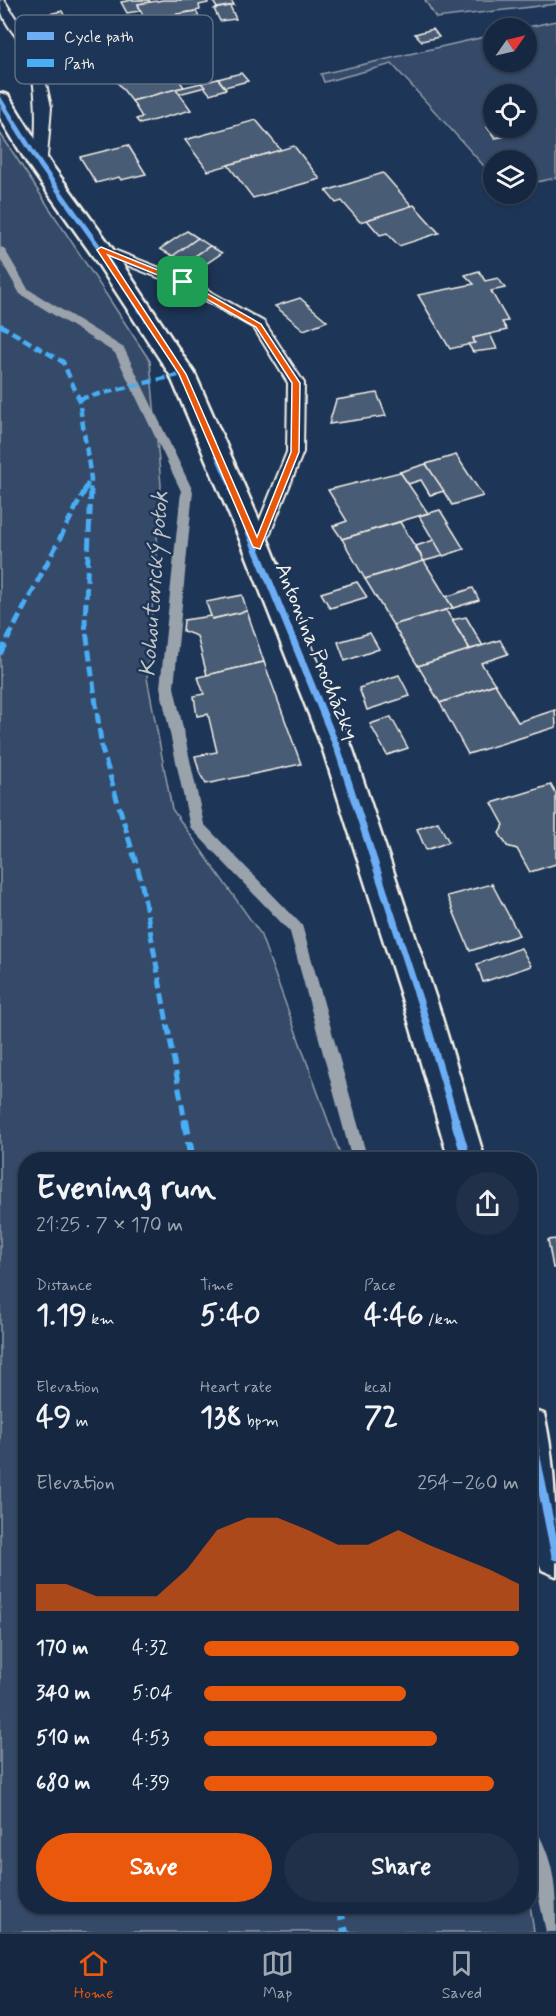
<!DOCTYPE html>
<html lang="en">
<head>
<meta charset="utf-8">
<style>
  :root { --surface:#162841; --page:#1f3048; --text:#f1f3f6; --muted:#9ea6b1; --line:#35445a; --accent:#ea580c }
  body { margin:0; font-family:Mynerve,sans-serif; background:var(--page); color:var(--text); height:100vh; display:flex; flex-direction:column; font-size:22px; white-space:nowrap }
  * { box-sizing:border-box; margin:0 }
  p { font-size:20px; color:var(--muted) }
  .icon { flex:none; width:33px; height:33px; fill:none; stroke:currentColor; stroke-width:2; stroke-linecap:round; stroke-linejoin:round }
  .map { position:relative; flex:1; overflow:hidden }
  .side { position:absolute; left:18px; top:1152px; width:519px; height:762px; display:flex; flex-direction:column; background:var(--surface); border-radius:24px; box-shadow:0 2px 4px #0004,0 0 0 2px var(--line) }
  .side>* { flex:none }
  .needle { width:39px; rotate:56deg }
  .fabs { position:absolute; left:483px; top:18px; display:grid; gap:12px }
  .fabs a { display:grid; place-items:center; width:54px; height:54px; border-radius:50%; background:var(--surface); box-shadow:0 2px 4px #0004,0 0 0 2px var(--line); font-size:30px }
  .pin { position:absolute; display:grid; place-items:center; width:51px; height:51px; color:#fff; margin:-26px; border-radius:12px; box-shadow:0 3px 9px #0006 }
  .round { display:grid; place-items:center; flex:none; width:63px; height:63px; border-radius:32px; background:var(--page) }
  .head { display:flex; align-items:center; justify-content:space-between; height:102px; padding:0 18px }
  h1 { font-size:33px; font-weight:700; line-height:45px }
  .stats { display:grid; grid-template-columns:repeat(3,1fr); gap:9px; height:102px; padding:6px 18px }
  .stats div { display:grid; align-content:center }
  .stats b { font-size:30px; font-weight:700 }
  .stats small { font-size:16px; font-weight:400 }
  .stats p { font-size:16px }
  .chart { height:168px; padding:12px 18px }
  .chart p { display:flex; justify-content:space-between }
  .chart svg { width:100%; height:108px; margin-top:6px; fill:var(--accent); opacity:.7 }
  .cta { display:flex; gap:12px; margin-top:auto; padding:12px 18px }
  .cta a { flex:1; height:69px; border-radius:36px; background:var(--accent); color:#fff; font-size:24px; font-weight:700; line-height:69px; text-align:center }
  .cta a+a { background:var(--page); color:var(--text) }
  ul { padding:0 18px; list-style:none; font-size:20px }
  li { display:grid; grid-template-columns:96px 72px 1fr; align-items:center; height:45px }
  li i { height:15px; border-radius:8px; background:var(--accent) }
  .menu { display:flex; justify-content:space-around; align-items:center; height:84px; border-top:2px solid var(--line); background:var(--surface); font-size:16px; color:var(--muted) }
  .menu a { display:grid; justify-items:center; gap:3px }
  .menu .active { color:var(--accent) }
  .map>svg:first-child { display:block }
</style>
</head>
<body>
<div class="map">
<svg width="556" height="1932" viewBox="0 0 556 1932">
  <rect width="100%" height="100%" fill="#1d3557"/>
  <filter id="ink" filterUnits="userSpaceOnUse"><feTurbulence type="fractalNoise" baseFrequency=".0167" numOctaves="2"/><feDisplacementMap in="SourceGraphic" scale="12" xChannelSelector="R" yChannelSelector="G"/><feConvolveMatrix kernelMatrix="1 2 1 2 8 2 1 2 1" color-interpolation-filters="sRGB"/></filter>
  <g filter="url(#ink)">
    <!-- green -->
    <g fill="#354a67" stroke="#949ea8" stroke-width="1.5" fill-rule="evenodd">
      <polygon points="425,0 556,0 556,4 436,18"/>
      <path d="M556,21V178L527,184L526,160H494L493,176L392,64L324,82L321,74L493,35L494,62H526V28H523ZM494,94H526V128H494Z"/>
      <polygon points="0,133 150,361 161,485 147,678 172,809 260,933 342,1159 26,1160 26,1906 530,1905 534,1932 0,1932"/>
    </g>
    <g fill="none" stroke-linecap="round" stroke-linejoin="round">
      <!-- stream -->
      <g fill="#9aa2ab" fill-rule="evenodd">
        <polygon points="0,247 4,248 28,289 124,348 193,491 174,687 204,824 302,925 368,1160 352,1160 290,932 190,827 160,687 181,491 115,353 20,294 0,259"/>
        <path d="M530,1828L537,1831C556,1866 556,1893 556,1932H546L530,1857Z"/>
      </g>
    </g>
    <!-- building -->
    <g fill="#485b74" stroke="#f4f1e8" stroke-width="1.5">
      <polygon points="132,0 149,0 150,2 138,4 140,11 127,13 121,2"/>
      <polygon points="163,0 207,0 208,3 199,5 200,10 145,20 138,4"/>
      <polygon points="212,0 231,0 234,5 217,8"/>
      <polygon points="230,6 236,19 220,21 214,9"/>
      <polygon points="62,11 67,21 41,27 35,17"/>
      <polygon points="196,11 199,17 189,18 196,32 142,42 139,32 150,29 145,20"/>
      <polygon points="433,29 439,37 422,41 415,34"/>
      <polygon points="154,61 163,65 176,62 185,74 176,76 184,87 132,101 110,73"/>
      <polygon points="241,73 248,81 225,87 218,79"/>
      <polygon points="218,79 226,89 210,94 201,83"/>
      <polygon points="201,83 205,87 179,94 176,89"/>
      <polygon points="176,89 191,110 140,124 136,119 142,117 132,101"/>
      <polygon points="256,120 281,150 208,171 185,140"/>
      <polygon points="494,125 494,128 509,128 514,135 495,138 487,127"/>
      <polygon points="128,145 146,174 121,180 119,177 96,183 80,157"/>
      <polygon points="294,146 320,179 253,198 228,165"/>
      <polygon points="383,173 412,206 360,222 342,201 336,203 326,191"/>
      <polygon points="414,205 439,233 399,246 387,233 380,235 367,220"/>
      <polygon points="187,231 198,238 173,256 160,249"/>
      <polygon points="198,238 210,246 185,263 174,255"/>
      <polygon points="210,246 222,253 198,269 186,262"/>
      <polygon points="479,271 485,281 498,278 505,288 491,291 508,321 502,322 507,330 473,338 475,343 450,349 418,295 474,284 465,275"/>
      <polygon points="300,298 327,321 304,330 275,306"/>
      <polygon points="490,334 497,349 473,352 468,344 475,343 473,338"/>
      <polygon points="377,393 386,416 329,424 336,400"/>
      <polygon points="456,455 483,496 452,505 426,464"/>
      <polygon points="426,464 444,491 430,495 421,480 408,484 400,472"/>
      <polygon points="400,472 428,513 342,539 333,526 347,521 328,490"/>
      <polygon points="440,510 464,549 443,556 419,516"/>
      <polygon points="400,522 424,561 365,579 342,539"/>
      <polygon points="434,540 443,556 424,561 416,546"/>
      <polygon points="424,561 453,608 393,625 365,579"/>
      <polygon points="357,582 367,597 330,608 321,593"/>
      <polygon points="473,588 479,600 453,608 446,597"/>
      <polygon points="242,595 247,611 212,619 206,602"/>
      <polygon points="446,610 470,650 418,666 393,625"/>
      <polygon points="247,611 264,662 207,675 197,636 183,631 184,620 211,616 212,619"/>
      <polygon points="466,617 483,646 470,649 452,620"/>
      <polygon points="370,633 379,649 345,661 338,642"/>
      <polygon points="500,640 508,654 481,663 495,684 440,703 418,666"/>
      <polygon points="264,662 301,764 206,784 200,774 195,756 217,752 208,714 197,716 194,696 204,694 198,677"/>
      <polygon points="399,675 410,696 367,710 359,688"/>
      <polygon points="495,684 518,722 555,710 556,727 468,754 440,703"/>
      <polygon points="391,717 408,748 387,755 370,724"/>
      <polygon points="551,785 556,794 556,864 530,872 517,849 507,846 499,833 504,825 492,803"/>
      <polygon points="438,822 449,842 426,850 417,829"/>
      <polygon points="492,884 519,935 470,951 447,896"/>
      <polygon points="521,948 531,966 483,982 477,964"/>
      <polygon points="556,1239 556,1268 553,1268 548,1240"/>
    </g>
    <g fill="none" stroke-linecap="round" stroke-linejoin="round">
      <defs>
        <g id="lane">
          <path d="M0,0H4L40,56L51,107L46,169H36L34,166C36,129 39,94 28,58C21,36 0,25 0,0Z"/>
          <polygon points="101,245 188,279 264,322 304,383 303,452 263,551 251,551 249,547 287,452 288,383 254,328 178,285 96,253 94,250"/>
        </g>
        <g id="secondary">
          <polygon points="0,93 8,95 51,164 110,245 195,374 271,547 353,750 439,1008 485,1160 449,1160 405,1008 323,750 243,547 170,375 92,255 29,166 0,118"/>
          <path d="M530,1409L544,1414C556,1464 556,1523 556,1576L542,1570L536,1556L530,1524Z"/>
        </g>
      </defs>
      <!-- lane casing -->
      <use href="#lane" stroke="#f4f1e8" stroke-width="4"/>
      <!-- secondary casing -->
      <use href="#secondary" stroke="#f4f1e8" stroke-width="5"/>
      <!-- lane -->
      <use href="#lane" fill="#1d3557" fill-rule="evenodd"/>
      <!-- secondary -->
      <use href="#secondary" fill="#1d3557" fill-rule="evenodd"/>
      <!-- quiet-far2 -->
      <g stroke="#49aef6" stroke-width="4.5" stroke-dasharray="9 4.5" stroke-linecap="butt">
        <polyline points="0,325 63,362 79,399 91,479 90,491"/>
        <polyline points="79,399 182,374"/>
        <polyline points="84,491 89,481"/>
      </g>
      <!-- quiet-far1 -->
      <g stroke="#49aef6" stroke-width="5" stroke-dasharray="11 5" stroke-linecap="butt">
        <polyline points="91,490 85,623 102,749 141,880 185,1122"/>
        <polyline points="0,654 85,490"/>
      </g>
      <!-- quiet -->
      <g stroke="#49aef6" stroke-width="8" stroke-dasharray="14 8" stroke-linecap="butt">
        <polyline points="185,1120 192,1160"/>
        <polyline points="339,1906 345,1932"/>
      </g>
      <defs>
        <polyline id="cycleway-far2" points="0,100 41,166 101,250 182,374 233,491"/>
        <polyline id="cycleway-far1" points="232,490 338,750 422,1008 456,1122"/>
        <g id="cycleway">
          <polyline points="455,1120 467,1160"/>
          <polyline points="530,1428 556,1556"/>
        </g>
      </defs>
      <!-- cycleway-far2 casing -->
      <use href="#cycleway-far2" stroke="#1d3557" stroke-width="8"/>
      <!-- cycleway-far1 casing -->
      <use href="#cycleway-far1" stroke="#1d3557" stroke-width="10"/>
      <!-- cycleway casing -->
      <use href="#cycleway" stroke="#1d3557" stroke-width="13"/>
      <!-- cycleway-far2 -->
      <use href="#cycleway-far2" stroke="#6dadf4" stroke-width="5"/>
      <!-- cycleway-far1 -->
      <use href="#cycleway-far1" stroke="#6dadf4" stroke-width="7"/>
      <!-- cycleway -->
      <use href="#cycleway" stroke="#6dadf4" stroke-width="9"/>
    </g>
  </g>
  <!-- route -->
  <path fill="#ea580c" stroke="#fff" stroke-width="1.5" fill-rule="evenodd" d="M101,247L185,281L261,324L300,383L299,452L260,549L253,547L179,374L97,250ZM108,255L180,284L256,327L292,383L291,452L257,537L186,374Z"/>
  <g text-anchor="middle" stroke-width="5" stroke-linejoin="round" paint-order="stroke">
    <!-- street labels -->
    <g font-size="22" fill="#f4f1e8" stroke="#1d3557">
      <text transform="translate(318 651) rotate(68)" y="8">Antonína Procházky</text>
    </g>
    <!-- water labels -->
    <g font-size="24" font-style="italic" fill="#c0c3c4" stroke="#1d3557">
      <text transform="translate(153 584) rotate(-86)" y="8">Kohoutovický potok</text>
    </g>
  </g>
  <!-- legend -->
  <rect x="15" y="15" width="198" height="69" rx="9" fill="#1d3557" stroke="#5e6d82" stroke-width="1.5"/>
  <rect x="27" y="32" width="27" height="8" fill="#6dadf4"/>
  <rect x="27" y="59" width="27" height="8" fill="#49aef6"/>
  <g font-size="16" fill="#f4f1e8">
    <text x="64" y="42">Cycle path</text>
    <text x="64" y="69">Path</text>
  </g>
</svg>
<div class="fabs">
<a><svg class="needle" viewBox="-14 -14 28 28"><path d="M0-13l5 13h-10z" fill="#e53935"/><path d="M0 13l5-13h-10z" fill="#9ea6b1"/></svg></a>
<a><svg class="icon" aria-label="locate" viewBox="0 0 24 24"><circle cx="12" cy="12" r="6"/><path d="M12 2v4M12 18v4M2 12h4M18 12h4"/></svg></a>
<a><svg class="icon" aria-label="layers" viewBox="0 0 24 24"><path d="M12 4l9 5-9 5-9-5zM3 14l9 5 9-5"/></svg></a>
</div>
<div class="pin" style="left:183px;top:282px;background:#1e9e55"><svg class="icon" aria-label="arrive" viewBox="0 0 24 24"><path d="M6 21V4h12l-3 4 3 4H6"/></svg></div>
<section class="side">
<div class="head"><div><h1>Evening run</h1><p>21:25 · 7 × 170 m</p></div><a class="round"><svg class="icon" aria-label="share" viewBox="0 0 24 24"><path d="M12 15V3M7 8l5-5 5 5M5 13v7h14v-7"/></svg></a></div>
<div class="stats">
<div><p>Distance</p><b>1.19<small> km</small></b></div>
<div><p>Time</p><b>5:40</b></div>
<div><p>Pace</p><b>4:46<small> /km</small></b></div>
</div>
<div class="stats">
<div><p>Elevation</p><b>49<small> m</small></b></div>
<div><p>Heart rate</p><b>138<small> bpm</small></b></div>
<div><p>kcal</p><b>72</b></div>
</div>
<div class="chart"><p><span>Elevation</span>254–260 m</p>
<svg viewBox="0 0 160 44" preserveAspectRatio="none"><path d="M0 44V33L10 33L20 38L30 38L40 38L50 27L60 11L70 6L80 6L90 11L100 17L110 17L120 11L130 17L140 22L150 27L160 33V44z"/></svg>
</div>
<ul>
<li><b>170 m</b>4:32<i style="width:100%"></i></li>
<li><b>340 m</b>5:04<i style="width:64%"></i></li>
<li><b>510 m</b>4:53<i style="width:74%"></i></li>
<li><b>680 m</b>4:39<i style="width:92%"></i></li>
</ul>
<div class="cta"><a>Save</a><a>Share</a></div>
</section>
</div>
<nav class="menu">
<a class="active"><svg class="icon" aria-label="home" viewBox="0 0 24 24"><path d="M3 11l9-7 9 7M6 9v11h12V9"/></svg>Home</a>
<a><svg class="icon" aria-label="map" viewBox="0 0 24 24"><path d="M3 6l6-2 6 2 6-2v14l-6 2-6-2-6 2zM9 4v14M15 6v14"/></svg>Map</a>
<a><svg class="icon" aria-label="saved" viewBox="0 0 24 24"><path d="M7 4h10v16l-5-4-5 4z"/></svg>Saved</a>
</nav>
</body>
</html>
